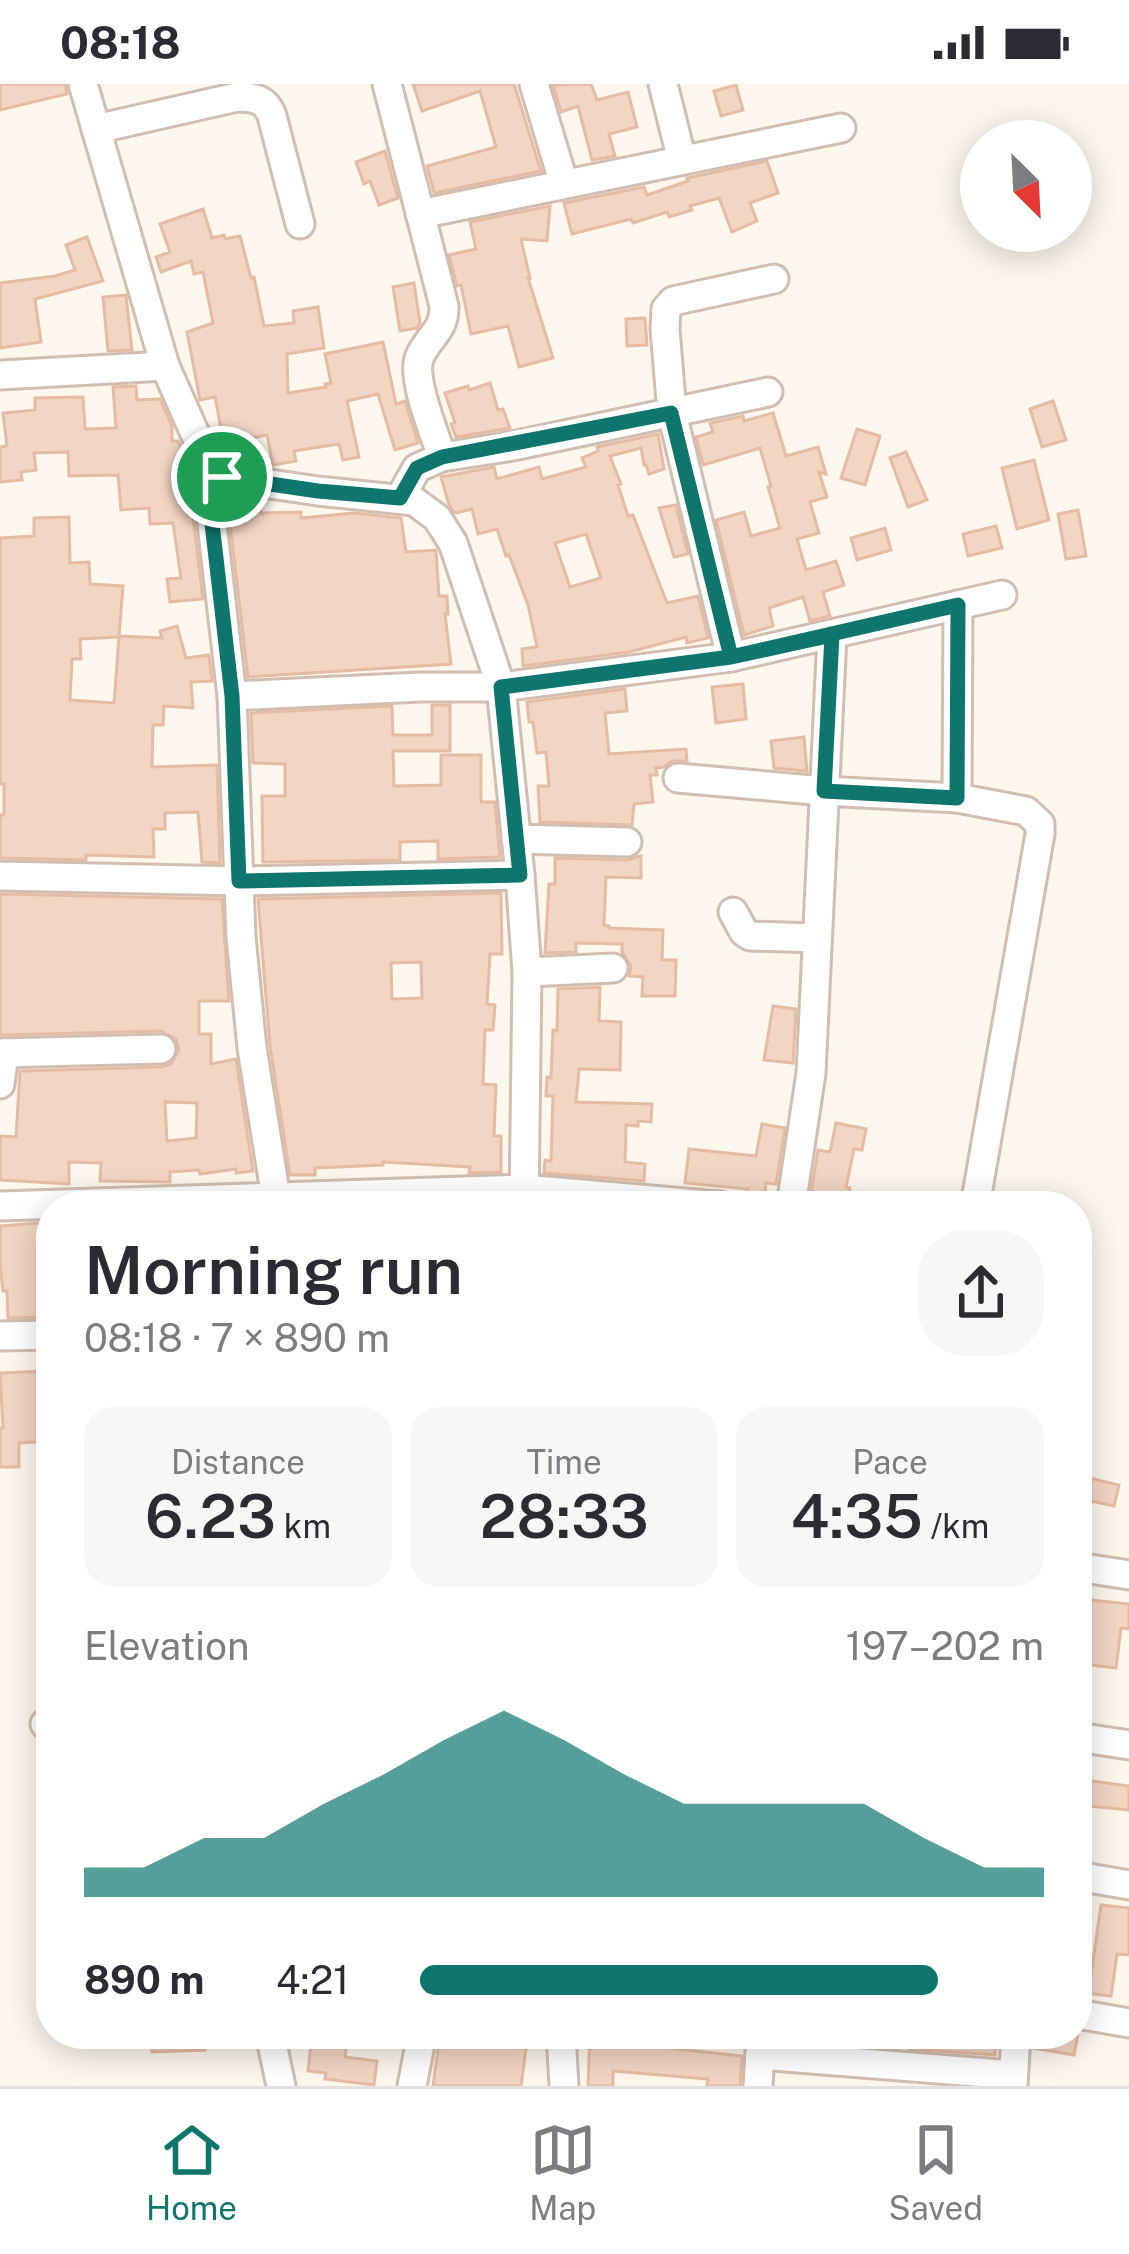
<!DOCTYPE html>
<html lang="en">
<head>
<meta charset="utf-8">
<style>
  :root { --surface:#fff; --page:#f7f7f7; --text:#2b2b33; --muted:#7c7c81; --line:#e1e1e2; --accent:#0f766e }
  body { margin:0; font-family:"Public Sans",sans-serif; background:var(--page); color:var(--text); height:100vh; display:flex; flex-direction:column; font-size:45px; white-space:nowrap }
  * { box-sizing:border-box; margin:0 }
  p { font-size:39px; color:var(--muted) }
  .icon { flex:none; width:66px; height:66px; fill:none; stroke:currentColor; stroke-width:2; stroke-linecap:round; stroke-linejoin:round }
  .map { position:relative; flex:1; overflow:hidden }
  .drawer { position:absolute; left:36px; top:1107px; width:1056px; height:858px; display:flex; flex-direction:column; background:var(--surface); border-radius:48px; box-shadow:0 6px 30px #0003 }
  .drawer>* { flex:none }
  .needle { width:78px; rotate:156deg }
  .buttons { position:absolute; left:960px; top:36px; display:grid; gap:24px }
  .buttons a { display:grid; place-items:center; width:132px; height:132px; border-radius:50%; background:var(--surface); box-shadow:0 6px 30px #0003; font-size:60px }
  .pin { position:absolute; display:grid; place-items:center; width:102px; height:102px; color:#fff; margin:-51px; border:6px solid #fff; border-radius:50%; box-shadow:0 3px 12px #0007 }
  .round { display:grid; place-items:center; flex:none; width:126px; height:126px; border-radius:48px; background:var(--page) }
  .headline { display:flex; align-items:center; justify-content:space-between; height:204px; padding:0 48px }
  h1 { font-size:66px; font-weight:600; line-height:90px }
  .metrics { display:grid; grid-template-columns:repeat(3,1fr); gap:18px; height:204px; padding:12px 48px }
  .metrics div { display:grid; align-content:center; border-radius:30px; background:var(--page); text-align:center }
  .metrics b { font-size:60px; font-weight:600 }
  .metrics small { font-size:33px; font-weight:400 }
  .metrics p { font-size:33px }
  .chart { height:336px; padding:24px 48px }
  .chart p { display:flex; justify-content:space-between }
  .chart svg { width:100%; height:216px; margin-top:12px; fill:var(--accent); opacity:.7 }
  ul { padding:0 48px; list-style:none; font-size:39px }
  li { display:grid; grid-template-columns:192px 144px 1fr; align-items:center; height:90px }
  li i { height:30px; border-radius:15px; background:var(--accent) }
  .status { display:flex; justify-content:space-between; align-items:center; height:84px; padding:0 60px; background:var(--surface); direction:ltr }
  .status svg { height:33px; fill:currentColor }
  .menu { display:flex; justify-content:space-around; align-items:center; height:168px; border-top:3px solid var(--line); background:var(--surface); font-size:33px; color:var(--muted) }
  .menu a { display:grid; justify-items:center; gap:6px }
  .menu .on { color:var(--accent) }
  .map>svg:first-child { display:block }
</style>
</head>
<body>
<div class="status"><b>08:18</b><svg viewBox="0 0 49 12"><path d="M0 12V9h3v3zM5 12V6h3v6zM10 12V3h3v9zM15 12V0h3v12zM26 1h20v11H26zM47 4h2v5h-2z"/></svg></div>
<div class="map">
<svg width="1129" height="2002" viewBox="0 0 1129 2002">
  <rect width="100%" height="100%" fill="#fdf6ec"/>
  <!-- building -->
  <g fill="#f3d5c3" stroke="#e6bba3" stroke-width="3" fill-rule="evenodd">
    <polygon points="0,0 65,0 67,10 0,26"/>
    <polygon points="413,0 514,0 541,87 434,109 427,82 496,63 480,7 422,27"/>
    <polygon points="591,0 597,16 628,8 637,43 609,50 615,72 592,76 578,22 561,28 553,1"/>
    <polygon points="736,1 743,26 721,32 714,7"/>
    <polygon points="385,67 398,114 379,121 370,97 364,100 356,78"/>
    <polygon points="767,77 778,109 750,119 757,137 732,148 719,114 690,122 692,126 669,133 667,128 633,139 631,135 572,150 564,119 644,103 647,111 688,97 687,94"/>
    <polygon points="550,122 547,157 521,155 530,194 528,194 553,274 519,283 508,242 471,250 461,201 457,202 449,171 476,165 470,138"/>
    <polygon points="203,125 212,154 224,151 225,155 240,152 251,194 254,193 264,242 294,239 293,227 318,223 324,264 287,270 288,309 326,303 325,300 331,299 325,270 383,258 396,320 405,317 418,359 395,366 378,310 347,317 359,373 343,376 339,360 294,367 296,377 273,381 267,351 242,356 241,352 223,355 215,313 200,316 187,248 213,239 203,188 194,190 191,177 161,188 156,173 170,168 160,140"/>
    <polygon points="87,153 103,197 35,215 41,258 0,264 0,199 55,192 75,186 66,161"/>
    <polygon points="414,199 420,239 417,244 400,247 393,203"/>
    <polygon points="126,211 132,266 108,267 103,213"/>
    <polygon points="645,234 647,261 627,262 626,235"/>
    <polygon points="490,299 498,326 503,325 510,344 456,353 451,340 455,339 445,309 468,302 469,306"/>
    <polygon points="136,302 137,316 160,315 172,342 172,357 178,357 182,365 182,396 198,395 202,398 193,433 203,515 170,518 167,495 181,494 173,439 150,440 149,424 121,426 118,391 69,392 68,368 34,369 36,386 21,388 22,396 0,398 0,363 7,362 3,329 35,326 35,314 83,313 85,345 116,344 113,303"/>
    <polygon points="1053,317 1066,356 1042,363 1030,325"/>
    <polygon points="773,329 786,372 818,363 826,390 819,388 827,413 810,418 819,449 797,455 806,486 836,477 844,501 823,508 830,532 810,537 803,513 769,524 773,542 744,551 716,436 744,428 751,452 780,444 768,403 771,402 760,364 703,381 696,353 713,348 710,339 743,332 744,337"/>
    <polygon points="857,345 880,352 865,401 841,394"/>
    <path d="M658,350L664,385L649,390L646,381H644L641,364L610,372L621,400L618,401L628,432L633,431L667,519L698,512L708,554L687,559L686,553L629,568L523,582L522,565L537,563L528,521L509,471L506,472L497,445L478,450L472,425L455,429L449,421L441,393L494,383L497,395L539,383L542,395L586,383L582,374L598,367L597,363ZM586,450L601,494L570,503L555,459Z"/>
    <polygon points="906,368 927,416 908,423 890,374"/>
    <polygon points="1034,376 1049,436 1017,445 1002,384"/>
    <polygon points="260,421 261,429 301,428 301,434 354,429 401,434 406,468 436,466 439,512 447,512 448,530 445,530 451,580 248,593 230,439 244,438 242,422"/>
    <polygon points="676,421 688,470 674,473 659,424"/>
    <polygon points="1078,426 1086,472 1066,475 1058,430"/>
    <path d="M69,433L70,479L89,478L90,500L123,502L119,552L162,554L160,547L177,542L186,574L209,571L212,597L191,598L193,624L164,622L163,641H153L152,683L217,681L220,779L202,778L198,728L165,729V745H153L154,773L86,771V776L0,774V731H4V700H0V454L34,452V434ZM119,553L114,619L70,616L72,575H81L80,555Z"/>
    <polygon points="996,442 1002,464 968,472 963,450"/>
    <polygon points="885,444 891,466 857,476 851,454"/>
    <polygon points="743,600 746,635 716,639 712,603"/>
    <polygon points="625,605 627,627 605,629 609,670 686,665 687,677 672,677 664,683 656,684 657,691 650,691 653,718 634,720 632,741 540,738 538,702 549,702 546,668 537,669 533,638 529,638 527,618"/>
    <polygon points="432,621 450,621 450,667 393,667 394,702 441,701 441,671 481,671 481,718 495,718 500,773 438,775 438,757 400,758 400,776 263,778 262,712 285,712 285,680 253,679 251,629 392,622 393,651 432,651"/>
    <polygon points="804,653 807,687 774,684 771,657"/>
    <polygon points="641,772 641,794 606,793 604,841 609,842 609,844 663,846 662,876 676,876 675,912 642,912 643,893 629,892 631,882 622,868 622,860 576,859 576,868 545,869 549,800 555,800 555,774 627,776"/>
    <path d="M501,809L502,870H490L487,920L495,921L493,946H485L483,1000L496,1001L494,1052H501V1088L469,1089L470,1083L383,1078V1081L315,1084V1091H290L270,962L258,815ZM421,878L422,914L392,915L391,879Z"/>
    <path d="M0,810L222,815L229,917H199V950H211V980L236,975L253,1087L236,1089V1085L200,1090L199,1086L170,1088V1098L100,1097L101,1079L69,1078V1100L0,1096V1052L16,1053L20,987L161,983L171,980L179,966L176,955L161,947L0,951ZM165,1018L197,1019L196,1054L167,1057Z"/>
    <polygon points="600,903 599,937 621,938 620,986 579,985 576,1018 652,1020 651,1038 638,1037 638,1042 626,1041 625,1078 645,1080 644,1097 544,1089 545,1076 551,1077 553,1012 546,1012 547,993 551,994 553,946 557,947 558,905"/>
    <polygon points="773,922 796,925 793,979 764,976"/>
    <polygon points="836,1039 866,1045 862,1066 854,1065 846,1103 850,1104 847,1122 809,1122 818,1066 830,1068"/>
    <polygon points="762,1040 785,1044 776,1100 766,1099 764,1119 747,1117 748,1105 685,1099 689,1065 756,1072"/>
    <polygon points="51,1138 51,1233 8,1234 7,1207 3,1207 0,1180 0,1142"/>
    <polygon points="46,1287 51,1357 19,1359 19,1383 0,1383 0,1344 3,1344 0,1289"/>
    <polygon points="1077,1391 1119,1401 1114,1422 1077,1414"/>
    <polygon points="1091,1516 1129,1520 1129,1545 1121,1544 1116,1584 1082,1580"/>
    <polygon points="1077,1695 1129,1702 1129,1726 1077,1721"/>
    <polygon points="1101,1821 1129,1824 1129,1871 1117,1870 1111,1912 1077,1908 1077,1889 1091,1891"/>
    <polygon points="152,1950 204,1950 205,1966 152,1968"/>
    <polygon points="312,1950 348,1951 345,1973 377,1977 374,2001 325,1995 326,1989 308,1987"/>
    <polygon points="440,1950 528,1950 521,2002 433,2002"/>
    <polygon points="590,1950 614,1950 613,1958 742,1972 740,2002 707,2002 708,1995 613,1987 613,2002 588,2002"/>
    <polygon points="1034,1950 1078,1950 1074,1971 1033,1964"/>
    <polygon points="962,1953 996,1956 995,1971 909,1965 910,1954 962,1958"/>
  </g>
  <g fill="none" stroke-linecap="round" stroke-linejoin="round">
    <defs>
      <g id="minor">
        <polyline points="83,0 165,282 208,379 222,393 318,407 414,417 437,434 453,459 501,603 520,791 527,888 524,1122"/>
        <path d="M387,0L444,222C445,246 429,252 420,272C410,293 435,350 442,373"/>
        <polyline points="534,0 564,100"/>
        <polyline points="663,0 682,76"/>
        <path d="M96,45L237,13C254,13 266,15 272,32L300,140"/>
        <polyline points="420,130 841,44"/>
        <polyline points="0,291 165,282"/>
        <polyline points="222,393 211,431 232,612 241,853 252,964 276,1114"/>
        <polyline points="400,414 417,384 442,373 513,362 768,308"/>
        <polyline points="731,573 672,329 665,245 666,225 673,217 774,195"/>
        <polyline points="232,612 420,603 501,603 731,573 1002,511"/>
        <polyline points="678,694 824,707 957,714 1026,727 1040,740 1040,750 975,1122"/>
        <polyline points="957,714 958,521"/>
        <polyline points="516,755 627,758"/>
        <polyline points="0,792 239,797 520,791"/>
        <polyline points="733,828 744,848 750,852 816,854"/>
        <polyline points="527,888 613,884"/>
        <polyline points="0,969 161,965"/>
        <polyline points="0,1000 4,969"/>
        <polyline points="0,1122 524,1105 720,1122"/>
        <polyline points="791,1122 811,989 832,551"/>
        <polyline points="0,1252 51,1251"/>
        <polyline points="1077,1483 1129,1491"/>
        <polyline points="45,1640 51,1640"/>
        <polyline points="1077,1653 1129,1661"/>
        <polyline points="1077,1792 1129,1801"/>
        <polyline points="1077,1930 1129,1939"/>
        <polyline points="270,1950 281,2002"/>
        <polyline points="561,1950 564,2002"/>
        <polyline points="760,1971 1013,1991"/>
        <polyline points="412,2002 422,1950"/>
        <polyline points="758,2002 761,1950"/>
        <polyline points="1013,2002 1016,1950"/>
      </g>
    </defs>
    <!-- minor casing -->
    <use href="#minor" stroke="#d1beb0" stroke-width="33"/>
    <!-- minor -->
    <use href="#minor" stroke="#fff" stroke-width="27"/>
  </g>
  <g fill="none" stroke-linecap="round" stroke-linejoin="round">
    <defs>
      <polyline id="route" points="222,393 211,431 232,612 239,797 520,791 501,603 731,573 958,521 957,714 824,707 832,551 731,573 671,329 442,373 417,384 400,414 318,407 222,393"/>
    </defs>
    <!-- route casing -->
    <use href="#route" stroke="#fff" stroke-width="24"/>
    <!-- route -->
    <use href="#route" stroke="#0f766e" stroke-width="15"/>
  </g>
</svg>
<div class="buttons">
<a><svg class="needle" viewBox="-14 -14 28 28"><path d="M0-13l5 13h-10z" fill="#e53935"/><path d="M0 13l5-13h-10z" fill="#7c7c81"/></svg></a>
</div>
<div class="pin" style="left:222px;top:393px;background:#1e9e55"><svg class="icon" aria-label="arrive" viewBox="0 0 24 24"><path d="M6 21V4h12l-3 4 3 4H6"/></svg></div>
<section class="drawer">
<div class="headline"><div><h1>Morning run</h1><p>08:18 · 7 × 890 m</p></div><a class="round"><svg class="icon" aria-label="share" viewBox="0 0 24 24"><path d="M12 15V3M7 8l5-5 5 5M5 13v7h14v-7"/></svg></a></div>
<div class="metrics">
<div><p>Distance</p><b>6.23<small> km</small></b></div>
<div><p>Time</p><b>28:33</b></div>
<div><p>Pace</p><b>4:35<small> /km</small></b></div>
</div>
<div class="chart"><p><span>Elevation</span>197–202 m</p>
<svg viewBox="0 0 160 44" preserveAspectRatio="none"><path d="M0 44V38L10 38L20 32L30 32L40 25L50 19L60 12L70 6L80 12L90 19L100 25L110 25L120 25L130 25L140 32L150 38L160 38V44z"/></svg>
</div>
<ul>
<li><b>890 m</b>4:21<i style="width:83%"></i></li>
</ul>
</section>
</div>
<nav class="menu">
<a class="on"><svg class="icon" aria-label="home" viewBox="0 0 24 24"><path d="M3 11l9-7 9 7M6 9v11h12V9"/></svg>Home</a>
<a><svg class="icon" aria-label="map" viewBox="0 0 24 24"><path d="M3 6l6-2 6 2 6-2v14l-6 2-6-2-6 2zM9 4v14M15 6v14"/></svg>Map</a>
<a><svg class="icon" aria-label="saved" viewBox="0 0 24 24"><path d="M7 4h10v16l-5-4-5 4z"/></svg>Saved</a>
</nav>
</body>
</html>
